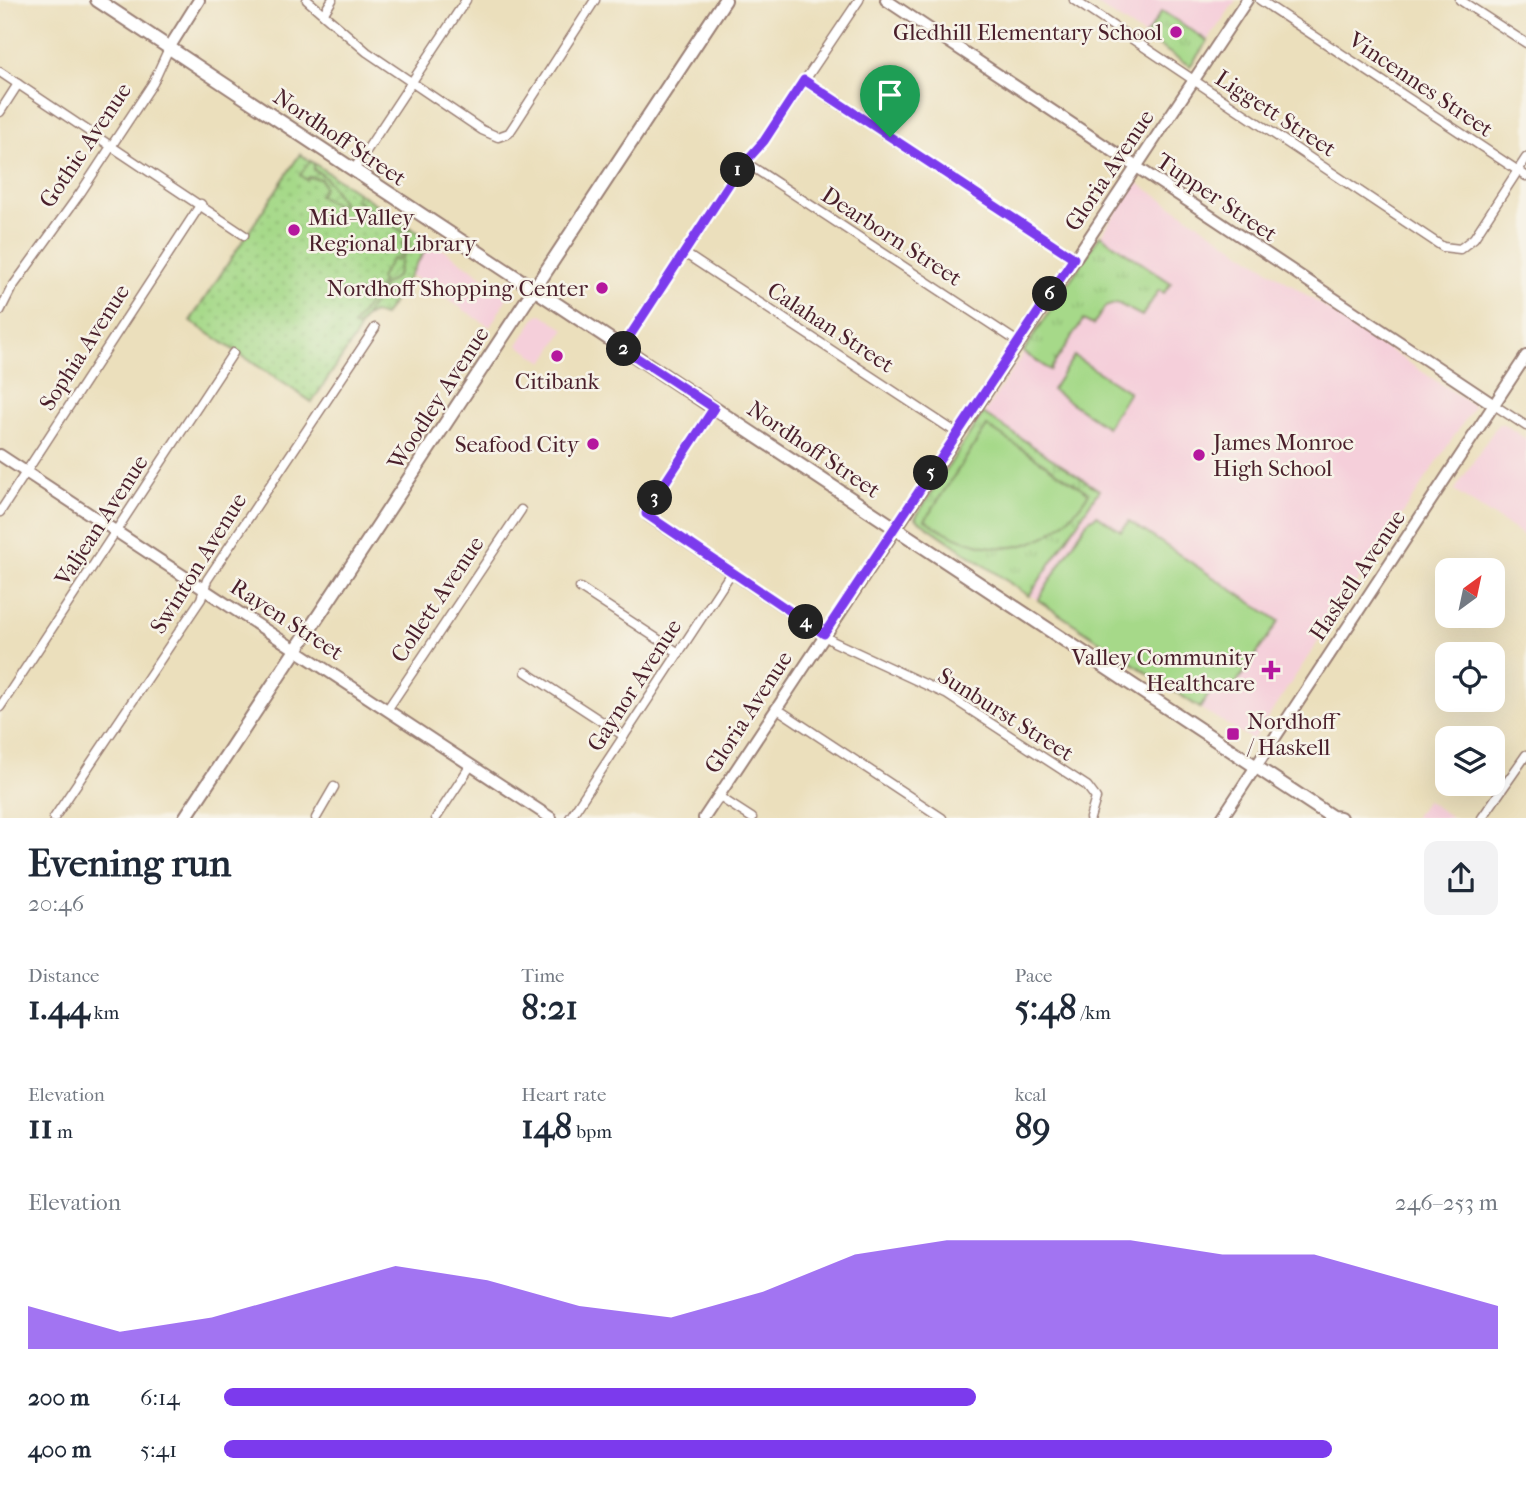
<!DOCTYPE html>
<html lang="en">
<head>
<meta charset="utf-8">
<style>
  :root { --surface:#fff; --page:#f2f2f3; --text:#1f2937; --muted:#747a83; --accent:#7c3aed }
  body { margin:0; font-family:"IM FELL French Canon",serif; background:var(--page); color:var(--text); height:100vh; display:flex; flex-direction:column; font-size:26px; white-space:nowrap }
  * { box-sizing:border-box; margin:0 }
  p { font-size:23px; color:var(--muted) }
  .icon { flex:none; width:38px; height:38px; fill:none; stroke:currentColor; stroke-width:2; stroke-linecap:round; stroke-linejoin:round }
  .map { position:relative; height:818px; overflow:hidden }
  .panel { display:flex; flex-direction:column; background:var(--surface); flex:1 }
  .panel>* { flex:none }
  .needle { width:46px; rotate:33deg }
  .tools { position:absolute; left:1435px; top:558px; display:grid; gap:14px }
  .tools a { display:grid; place-items:center; width:70px; height:70px; border-radius:14px; background:var(--surface); box-shadow:0 7px 28px #0002; font-size:35px }
  .pin { position:absolute; display:grid; place-items:center; width:60px; height:60px; color:#fff; margin:-72px -30px; border-radius:50% 50% 50% 0; rotate:-45deg; box-shadow:0 0 7px #0007 }
  .pin .icon { rotate:45deg }
  .km { position:absolute; width:35px; height:35px; margin:-18px; border-radius:50%; background:#222; color:#fff; font-size:19px; line-height:35px; text-align:center }
  .round { display:grid; place-items:center; flex:none; width:74px; height:74px; border-radius:14px; background:var(--page) }
  .summary { display:flex; align-items:center; justify-content:space-between; height:119px; padding:0 28px }
  h1 { font-size:38px; font-weight:700; line-height:52px }
  .stats { display:grid; grid-template-columns:repeat(3,1fr); gap:10px; height:119px; padding:7px 28px }
  .stats div { display:grid; align-content:center }
  .stats b { font-size:35px; font-weight:700 }
  .stats small { font-size:19px; font-weight:400 }
  .stats p { font-size:19px }
  .chart { height:196px; padding:14px 28px }
  .chart p { display:flex; justify-content:space-between }
  .chart svg { width:100%; height:126px; margin-top:7px; fill:var(--accent); opacity:.7 }
  ul { padding:0 28px; list-style:none; font-size:23px }
  li { display:grid; grid-template-columns:112px 84px 1fr; align-items:center; height:52px }
  li i { height:18px; border-radius:9px; background:var(--accent) }
  .map>svg:first-child { display:block }
</style>
</head>
<body>
<div class="map">
<svg width="1526" height="818" viewBox="0 0 1526 818">
  <defs>
    <pattern id="grass-tufts" width="24" height="20" patternUnits="userSpaceOnUse" patternTransform="scale(1.75)"><rect width="24" height="20" fill="#a6d989"/><path d="M3 7l-1-3M5 7V3M7 7l1-3M15 17l-1-3M17 17v-4M19 17l1-3" fill="none" stroke="#90ba76"/></pattern>
    <pattern id="park-dots" width="8" height="8" patternUnits="userSpaceOnUse" patternTransform="scale(1.75)"><rect width="8" height="8" fill="#a6d989"/><path d="M2 2h.1M6 6h.1" fill="none" stroke="#90ba76" stroke-width="1.8" stroke-linecap="round"/></pattern>
    <pattern id="garden-furrows" width="10" height="10" patternUnits="userSpaceOnUse" patternTransform="scale(1.75)"><rect width="10" height="10" fill="#a6d989"/><path d="M-1 1l2-2M0 10L10 0M9 11l2-2" fill="none" stroke="#90ba76"/></pattern>
  </defs>
  <rect width="100%" height="100%" fill="#f7f3e8"/>
  <filter id="ink" filterUnits="userSpaceOnUse"><feTurbulence type="fractalNoise" baseFrequency=".0143" numOctaves="2"/><feDisplacementMap in="SourceGraphic" scale="14" xChannelSelector="R" yChannelSelector="G"/><feConvolveMatrix kernelMatrix="1 2 1 2 8 2 1 2 1" color-interpolation-filters="sRGB"/></filter>
  <filter id="wash" filterUnits="userSpaceOnUse"><feTurbulence type="fractalNoise" baseFrequency=".00686" numOctaves="4" result="noise"/><feDisplacementMap in="SourceGraphic" scale="28" xChannelSelector="R" yChannelSelector="G"/><feGaussianBlur stdDeviation="1.57" result="paint"/><feColorMatrix in="noise" values="0 0 0 0 0 0 0 0 0 0 0 0 0 0 0 0 0 1.4 0 .05"/><feComposite in="paint" operator="in"/></filter>
  <g filter="url(#wash)">
    <rect width="100%" height="100%" fill="#ebdfbc"/>
    <!-- built -->
    <g fill="#f5cfda">
      <polygon points="1090,0 1236,0 1190,66"/>
      <polygon points="1136,182 1474,406 1253,740 1201,709 915,518"/>
      <polygon points="431,241 509,294 490,327 409,274"/>
      <polygon points="542,314 565,329 544,362 518,345 537,315"/>
      <polygon points="1498,424 1504,424 1526,439 1526,537 1454,491"/>
      <polygon points="1426,800 1439,809 1453,818 1414,818"/>
    </g>
    <!-- grass -->
    <g fill="url(#grass-tufts)" stroke="#787c5a" stroke-width="2">
      <polygon points="1162,11 1208,41 1190,66 1145,37"/>
      <polygon points="1100,235 1171,283 1164,293 1159,290 1142,316 1117,303 1105,307 1093,325 1083,320 1050,370 1023,352"/>
      <polygon points="983,413 1099,490 1029,596 915,518"/>
    </g>
    <!-- park -->
    <polygon fill="url(#park-dots)" stroke="#787c5a" stroke-width="2" points="300,154 431,241 384,316 373,313 362,319 356,336 312,402 190,321"/>
    <!-- garden -->
    <g fill="url(#garden-furrows)" stroke="#787c5a" stroke-width="2">
      <path d="M310,161L314,163V170C330,177 332,190 342,202L340,207L319,196L324,187L321,179L309,177L307,180L300,175Z"/>
      <polygon points="357,192 359,193 412,228 406,232 401,231 356,200"/>
      <polygon points="408,239 410,246 401,259 397,276 384,285 359,327 353,326 373,297 370,292 376,292 382,283 380,278 392,259 397,260 404,249 401,244"/>
    </g>
    <!-- pitch -->
    <g fill="#a6d989" stroke="#787c5a" stroke-width="2">
      <polygon points="1074,356 1129,392 1107,427 1052,390"/>
      <path d="M987,426L1089,493C1045,559 988,561 925,520Z"/>
      <polygon points="1097,515 1121,531 1129,521 1279,621 1229,694 1215,685 1200,708 1038,600 1087,522"/>
    </g>
  </g>
  <g filter="url(#ink)">
    <g fill="none" stroke-linecap="round" stroke-linejoin="round">
      <defs>
        <g id="street">
          <polyline points="307,0 367,52 482,130 498,137 509,133 515,124 595,0"/>
          <polyline points="1074,0 1443,247 1460,249 1474,238 1526,158"/>
          <polyline points="1260,0 1526,176"/>
          <polyline points="1460,0 1526,43"/>
          <polyline points="324,13 332,0"/>
          <polyline points="0,72 244,235"/>
          <polyline points="804,81 1074,258"/>
          <polyline points="0,112 18,84"/>
          <polyline points="745,162 1018,342"/>
          <polyline points="353,171 466,0"/>
          <polyline points="684,253 957,433"/>
          <polyline points="0,311 11,289 81,192 153,83 169,48"/>
          <polyline points="622,348 738,170 764,141 859,0"/>
          <polyline points="1494,405 1526,426"/>
          <polyline points="714,408 655,498 645,511 648,517 834,642 946,694 1087,786 1096,798 1090,818"/>
          <polyline points="0,512 201,204"/>
          <polyline points="580,588 679,653"/>
          <polyline points="526,672 624,736"/>
          <polyline points="0,707 233,353"/>
          <polyline points="776,708 942,818"/>
          <polyline points="387,710 521,510"/>
          <polyline points="718,796 752,818"/>
          <polyline points="54,818 201,599 207,580 375,328"/>
          <polyline points="316,818 334,787"/>
          <polyline points="436,818 471,765"/>
          <polyline points="570,818 731,573"/>
          <polyline points="1482,818 1526,755"/>
        </g>
        <g id="secondary">
          <polyline points="886,0 1494,405"/>
          <polyline points="169,48 199,0"/>
          <polyline points="0,455 551,818"/>
          <polyline points="704,818 1247,0"/>
          <polyline points="1222,818 1526,356"/>
        </g>
        <g id="primary">
          <polyline points="97,0 1332,817 1340,818"/>
          <polyline points="185,818 725,0"/>
        </g>
      </defs>
      <!-- street casing -->
      <use href="#street" stroke="#9a7f74" stroke-width="11"/>
      <!-- secondary casing -->
      <use href="#secondary" stroke="#9a7f74" stroke-width="14"/>
      <!-- primary casing -->
      <use href="#primary" stroke="#9a7f74" stroke-width="16"/>
      <!-- street -->
      <use href="#street" stroke="#fff" stroke-width="8"/>
      <!-- secondary -->
      <use href="#secondary" stroke="#fff" stroke-width="10"/>
      <!-- primary -->
      <use href="#primary" stroke="#fff" stroke-width="12"/>
    </g>
  </g>
  <g fill="none" stroke-linecap="round" stroke-linejoin="round" filter="url(#ink)">
    <defs>
      <polygon id="route" points="804,80 1074,258 824,634 646,514 648,504 655,498 714,408 622,348 738,170 764,141"/>
    </defs>
    <!-- route casing -->
    <use href="#route" stroke="#fff" stroke-width="14"/>
    <!-- route -->
    <use href="#route" stroke="#7c3aed" stroke-width="9"/>
  </g>
  <!-- markers -->
  <g fill="#b5179e" stroke="#f7f3e8" stroke-width="2.5">
    <circle cx="1176" cy="32" r="7"/>
    <circle cx="294" cy="230" r="7"/>
    <circle cx="602" cy="288" r="7"/>
    <circle cx="557" cy="356" r="7"/>
    <circle cx="593" cy="444" r="7"/>
    <circle cx="1199" cy="455" r="7"/>
    <path d="M1267.5 659.5h7v7h7v7h-7v7h-7v-7h-7v-7h7z"/>
    <rect x="1226" y="727" width="14" height="14" rx="3.5"/>
  </g>
  <g text-anchor="middle" stroke-width="5" stroke-linejoin="round" paint-order="stroke">
    <!-- poi labels -->
    <g font-size="23" fill="#4a1f2b" stroke="#f7f3e8" text-anchor="end">
      <text x="1162" y="40">Gledhill Elementary School</text>
      <text x="308" y="225" text-anchor="start">Mid-Valley<tspan x="308" dy="26">Regional Library</tspan></text>
      <text x="588" y="296">Nordhoff Shopping Center</text>
      <text x="557" y="389" text-anchor="middle">Citibank</text>
      <text x="1213" y="450" text-anchor="start">James Monroe<tspan x="1213" dy="26">High School</tspan></text>
      <text x="579" y="452">Seafood City</text>
      <text x="1255" y="665">Valley Community<tspan x="1255" dy="26">Healthcare</tspan></text>
      <text x="1247" y="729" text-anchor="start">Nordhoff<tspan x="1247" dy="26">/ Haskell</tspan></text>
    </g>
    <!-- street labels -->
    <g font-size="23" fill="#4a1f2b" stroke="#f7f3e8">
      <text transform="translate(1421 84) rotate(34)" y="8">Vincennes Street</text>
      <text transform="translate(1276 113) rotate(33)" y="8">Liggett Street</text>
      <text transform="translate(340 137) rotate(34)" y="8">Nordhoff Street</text>
      <text transform="translate(85 145) rotate(-56)" y="8">Gothic Avenue</text>
      <text transform="translate(1109 170) rotate(-56)" y="8">Gloria Avenue</text>
      <text transform="translate(1217 197) rotate(34)" y="8">Tupper Street</text>
      <text transform="translate(892 236) rotate(33)" y="8">Dearborn Street</text>
      <text transform="translate(831 327) rotate(33)" y="8">Calahan Street</text>
      <text transform="translate(84 347) rotate(-57)" y="8">Sophia Avenue</text>
      <text transform="translate(438 398) rotate(-57)" y="8">Woodley Avenue</text>
      <text transform="translate(814 449) rotate(34)" y="8">Nordhoff Street</text>
      <text transform="translate(101 520) rotate(-57)" y="8">Valjean Avenue</text>
      <text transform="translate(198 563) rotate(-58)" y="8">Swinton Avenue</text>
      <text transform="translate(1357 575) rotate(-56)" y="8">Haskell Avenue</text>
      <text transform="translate(437 599) rotate(-56)" y="8">Collett Avenue</text>
      <text transform="translate(287 619) rotate(33)" y="8">Rayen Street</text>
      <text transform="translate(634 685) rotate(-57)" y="8">Gaynor Avenue</text>
      <text transform="translate(748 712) rotate(-57)" y="8">Gloria Avenue</text>
      <text transform="translate(1006 714) rotate(32)" y="8">Sunburst Street</text>
    </g>
  </g>
</svg>
<div class="tools">
<a><svg class="needle" viewBox="-14 -14 28 28"><path d="M0-13l5 13h-10z" fill="#e53935"/><path d="M0 13l5-13h-10z" fill="#747a83"/></svg></a>
<a><svg class="icon" aria-label="locate" viewBox="0 0 24 24"><circle cx="12" cy="12" r="6"/><path d="M12 2v4M12 18v4M2 12h4M18 12h4"/></svg></a>
<a><svg class="icon" aria-label="layers" viewBox="0 0 24 24"><path d="M12 4l9 5-9 5-9-5zM3 14l9 5 9-5"/></svg></a>
</div>
<div class="pin" style="left:890px;top:137px;background:#1e9e55"><svg class="icon" aria-label="arrive" viewBox="0 0 24 24"><path d="M6 21V4h12l-3 4 3 4H6"/></svg></div>
<b class="km" style="left:738px;top:170px">1</b>
<b class="km" style="left:624px;top:349px">2</b>
<b class="km" style="left:655px;top:498px">3</b>
<b class="km" style="left:806px;top:622px">4</b>
<b class="km" style="left:931px;top:473px">5</b>
<b class="km" style="left:1050px;top:294px">6</b>
</div>
<section class="panel">
<div class="summary"><div><h1>Evening run</h1><p>20:46</p></div><a class="round"><svg class="icon" aria-label="share" viewBox="0 0 24 24"><path d="M12 15V3M7 8l5-5 5 5M5 13v7h14v-7"/></svg></a></div>
<div class="stats">
<div><p>Distance</p><b>1.44<small> km</small></b></div>
<div><p>Time</p><b>8:21</b></div>
<div><p>Pace</p><b>5:48<small> /km</small></b></div>
</div>
<div class="stats">
<div><p>Elevation</p><b>11<small> m</small></b></div>
<div><p>Heart rate</p><b>148<small> bpm</small></b></div>
<div><p>kcal</p><b>89</b></div>
</div>
<div class="chart"><p><span>Elevation</span>246–253 m</p>
<svg viewBox="0 0 160 44" preserveAspectRatio="none"><path d="M0 44V29L10 38L20 33L30 24L40 15L50 20L60 29L70 33L80 24L90 11L100 6L110 6L120 6L130 11L140 11L150 20L160 29V44z"/></svg>
</div>
<ul>
<li><b>200 m</b>6:14<i style="width:59%"></i></li>
<li><b>400 m</b>5:41<i style="width:87%"></i></li>
</ul>
</section>
</body>
</html>
